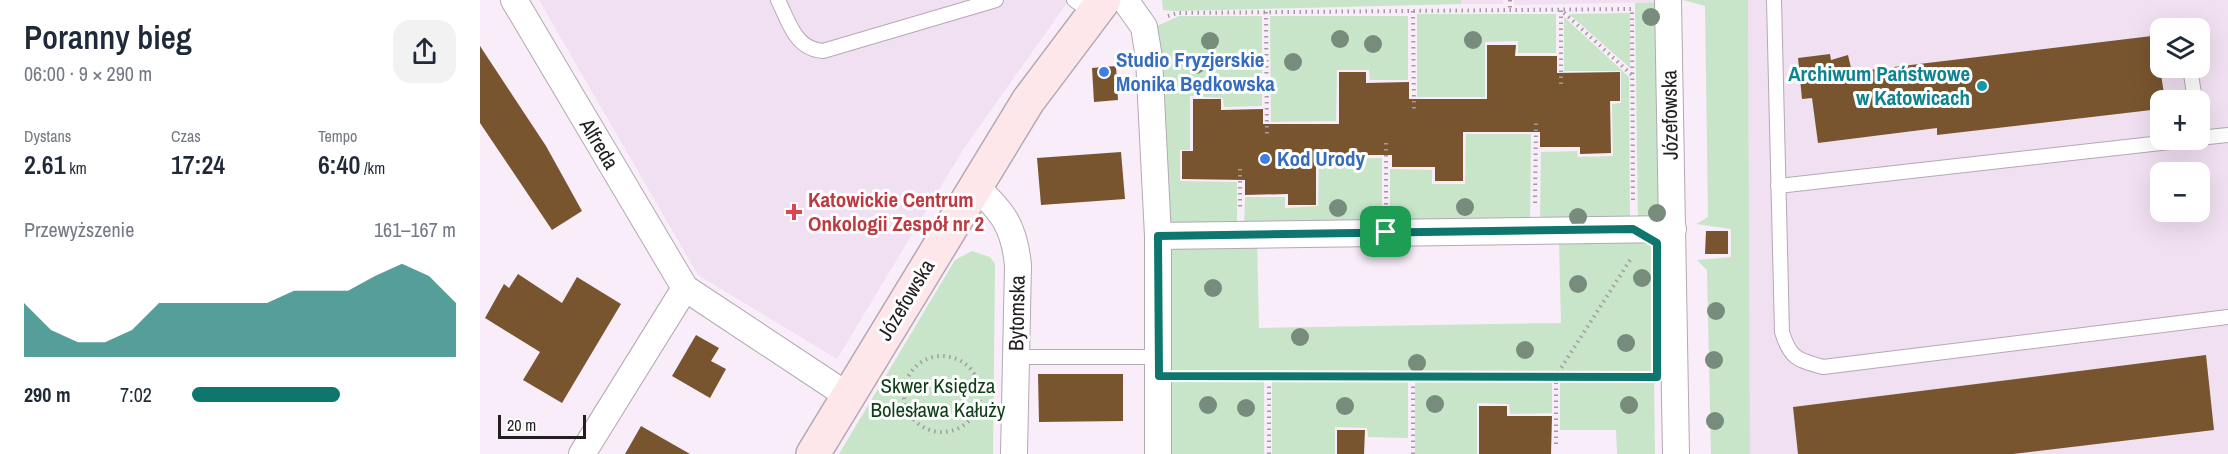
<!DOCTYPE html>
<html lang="pl">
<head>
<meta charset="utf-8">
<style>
  :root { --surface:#fff; --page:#f2f2f3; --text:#1f2937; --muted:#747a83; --accent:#0f766e }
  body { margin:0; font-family:"Archivo Narrow",sans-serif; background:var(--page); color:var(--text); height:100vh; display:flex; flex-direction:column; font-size:22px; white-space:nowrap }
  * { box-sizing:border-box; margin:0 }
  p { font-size:20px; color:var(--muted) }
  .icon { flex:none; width:33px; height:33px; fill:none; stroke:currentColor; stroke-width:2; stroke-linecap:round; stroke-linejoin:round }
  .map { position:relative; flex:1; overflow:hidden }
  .sheet { display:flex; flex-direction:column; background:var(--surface); width:480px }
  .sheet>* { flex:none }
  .fabs { position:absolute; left:1670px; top:18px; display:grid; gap:12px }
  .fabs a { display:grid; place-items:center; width:60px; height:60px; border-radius:12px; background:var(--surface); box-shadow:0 6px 24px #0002; font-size:30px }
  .scale { position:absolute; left:18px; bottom:15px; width:88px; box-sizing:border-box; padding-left:6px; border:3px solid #221e22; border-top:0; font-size:16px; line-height:21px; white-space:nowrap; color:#221e22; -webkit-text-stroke:4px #fefefe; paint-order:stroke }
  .pin { position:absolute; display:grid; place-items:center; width:51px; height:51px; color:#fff; margin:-26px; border-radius:12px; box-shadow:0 3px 9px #0006 }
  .round { display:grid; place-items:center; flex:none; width:63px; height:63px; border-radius:18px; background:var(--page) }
  .overview { display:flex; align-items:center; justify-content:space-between; height:102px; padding:0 24px }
  h1 { font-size:33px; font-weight:600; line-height:45px }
  .metrics { display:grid; grid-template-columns:repeat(3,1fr); gap:9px; height:102px; padding:6px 24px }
  .metrics div { display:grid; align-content:center }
  .metrics b { font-size:26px; font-weight:600 }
  .metrics small { font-size:16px; font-weight:400 }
  .metrics p { font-size:16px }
  .chart { height:168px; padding:12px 24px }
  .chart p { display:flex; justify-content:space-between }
  .chart svg { width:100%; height:108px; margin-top:6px; fill:var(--accent); opacity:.7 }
  ul { padding:0 24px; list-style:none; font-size:20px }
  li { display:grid; grid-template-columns:96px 72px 1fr; align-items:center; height:45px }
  li i { height:15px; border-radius:8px; background:var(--accent) }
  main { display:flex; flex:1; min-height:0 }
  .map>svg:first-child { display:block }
</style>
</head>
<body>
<main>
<section class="sheet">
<div class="overview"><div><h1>Poranny bieg</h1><p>06:00 · 9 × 290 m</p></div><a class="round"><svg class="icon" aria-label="share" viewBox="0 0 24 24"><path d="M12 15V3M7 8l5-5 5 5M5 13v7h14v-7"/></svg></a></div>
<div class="metrics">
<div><p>Dystans</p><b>2.61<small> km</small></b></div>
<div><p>Czas</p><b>17:24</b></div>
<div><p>Tempo</p><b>6:40<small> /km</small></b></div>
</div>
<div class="chart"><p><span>Przewyższenie</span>161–167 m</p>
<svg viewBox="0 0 160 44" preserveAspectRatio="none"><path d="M0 44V22L10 33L20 38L30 38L40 33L50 22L60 22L70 22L80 22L90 22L100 17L110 17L120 17L130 11L140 6L150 11L160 22V44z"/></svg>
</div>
<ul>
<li><b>290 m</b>7:02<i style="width:56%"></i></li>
</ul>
</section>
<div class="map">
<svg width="1748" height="454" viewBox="0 0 1748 454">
  <rect width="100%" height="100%" fill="#f8edf8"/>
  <!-- built -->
  <g fill="#f1e0f1" fill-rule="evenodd">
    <polygon points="59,0 589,0 484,148 357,359 218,275"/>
    <rect x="981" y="0" width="42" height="4"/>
    <polygon points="1034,0 1182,0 1182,2 1034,5"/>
    <path d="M1268,0H1748V454H1270ZM1680,28H1719V68H1680ZM1680,100H1719V140H1680ZM1680,172H1719V212H1680Z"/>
  </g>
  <!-- green -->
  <g fill="#c8e5ca">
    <polygon points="682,0 981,0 981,4 696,11 683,10"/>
    <polygon points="1203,0 1268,0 1270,454 1231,454 1227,270 1217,260 1251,257 1251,229 1216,224 1228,217 1225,6"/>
    <polygon points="1182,2 1186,225 1158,225 1155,3"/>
    <polygon points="1150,13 1150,68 1089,14"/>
    <polygon points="937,14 1076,14 1076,53 1038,53 1038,41 1005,42 1005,97 937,97"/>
    <polygon points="699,16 782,16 782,106 744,107 743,98 710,96 710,150 700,150 700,181 757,182 757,230 690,231 675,27"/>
    <polygon points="790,16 928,16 928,80 890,80 889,70 857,70 856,121 791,122"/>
    <polygon points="1084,17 1149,77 1150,225 1060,225 1061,152 1097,151 1098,157 1133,156 1132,104 1141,103 1141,71 1084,71"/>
    <polygon points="986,134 1051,134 1050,225 910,228 910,169 952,170 952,184 985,184"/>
    <polygon points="902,158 902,226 764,230 765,197 805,197 805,208 838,206 839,159"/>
    <polygon points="1152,234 1174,245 1173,373 691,372 689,241 777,241 779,328 1081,323 1079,242"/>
    <polygon points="492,251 510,257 515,264 513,454 359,454 475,260"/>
    <polygon points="792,380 928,382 928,438 888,437 887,428 855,427 855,454 792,454"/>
    <polygon points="1080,380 1174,380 1175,454 1137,454 1136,430 1080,430"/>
    <polygon points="691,381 784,381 784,454 690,454"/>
    <polygon points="935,381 1072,381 1072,413 1030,414 1029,404 997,403 997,454 935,454"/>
  </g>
  <!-- building -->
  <g fill="#78552f">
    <polygon points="1680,35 1680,68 1685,100 1680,100 1680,109 1457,135 1457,128 1338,143 1332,98 1322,99 1318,58 1350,54 1351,60 1368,55 1372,72"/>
    <polygon points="1007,45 1036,45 1035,56 1077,56 1077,73 1140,72 1140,101 1130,101 1131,153 1100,154 1100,147 1060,147 1060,132 983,132 983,181 955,181 955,167 912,167 912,155 836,155 836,205 808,205 808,194 765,195 765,180 702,179 702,151 713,151 713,99 741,99 741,110 783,109 783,124 859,124 859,72 886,72 886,83 929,82 929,99 1007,99"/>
    <polygon points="0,46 66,146 102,211 72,230 0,123"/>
    <polygon points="636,66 638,100 614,102 612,68"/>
    <polygon points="641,152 645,199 561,205 557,158"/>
    <polygon points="1226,231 1248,231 1248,254 1225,254"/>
    <polygon points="38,274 82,303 97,277 141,304 82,403 43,380 60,352 5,318 24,284 29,288"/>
    <polygon points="216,335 239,348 231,361 246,369 230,398 192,376"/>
    <polygon points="1726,355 1734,430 1533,454 1318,454 1313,407"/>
    <polygon points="558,374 643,374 643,421 559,422"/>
    <polygon points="999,406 1027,406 1027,416 1072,416 1071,454 999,454"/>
    <polygon points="161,426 210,454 145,454"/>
    <polygon points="857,430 885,430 884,454 857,454"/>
  </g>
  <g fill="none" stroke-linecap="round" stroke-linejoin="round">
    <defs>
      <g id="lane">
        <path d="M298,0C309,22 315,49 343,51L516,0"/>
        <polyline points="594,0 613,13"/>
        <path d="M1294,0L1302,332C1310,358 1317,360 1343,367L1748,317"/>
        <polyline points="1710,68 1715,100"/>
        <polyline points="1719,138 1748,135"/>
        <polyline points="1298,186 1708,140"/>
        <polyline points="536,357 678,357"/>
      </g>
      <g id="street">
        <polyline points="34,0 205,288 368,396"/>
        <polyline points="645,0 664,27 669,58 678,236 678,454"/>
        <polyline points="1188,0 1196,454"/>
        <path d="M495,186C523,212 534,226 538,265L534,454"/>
        <polyline points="678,236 1193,229"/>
        <polyline points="102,454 205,288"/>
      </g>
      <polyline id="secondary" points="333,454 548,101 624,0"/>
    </defs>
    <!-- lane casing -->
    <use href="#lane" stroke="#b3a9b3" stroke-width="16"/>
    <!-- street casing -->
    <use href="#street" stroke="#b3a9b3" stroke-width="28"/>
    <!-- secondary casing -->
    <use href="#secondary" stroke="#b3a9b3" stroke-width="36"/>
    <!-- path -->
    <g stroke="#a39aa3" stroke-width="4" stroke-dasharray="1.5 4.5" stroke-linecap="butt">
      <polyline points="1030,0 1030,10"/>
      <polyline points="933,11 934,111"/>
      <polyline points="786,12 787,137"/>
      <polyline points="688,16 697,13 1152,9 1153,203"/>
      <polyline points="1081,84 1081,10 1152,75"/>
      <polyline points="906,143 906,205"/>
      <polyline points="760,169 760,208"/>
      <polyline points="1055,203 1056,120"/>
      <circle cx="462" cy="394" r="38"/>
      <polyline points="703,376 1167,377"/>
      <polyline points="1076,444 1076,376 1152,257"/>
      <polyline points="789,454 789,376"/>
      <polyline points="933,454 933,376"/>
    </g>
    <!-- lane -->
    <use href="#lane" stroke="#fff" stroke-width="14"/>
    <!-- street -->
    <use href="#street" stroke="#fff" stroke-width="26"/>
    <!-- secondary -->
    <use href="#secondary" stroke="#fee7eb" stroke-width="33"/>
  </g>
  <!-- trees -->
  <g fill="#778c7c">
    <circle cx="1171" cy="17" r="9"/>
    <circle cx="860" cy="39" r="9"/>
    <circle cx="993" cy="40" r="9"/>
    <circle cx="730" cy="41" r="9"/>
    <circle cx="893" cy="44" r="9"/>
    <circle cx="813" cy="62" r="9"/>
    <circle cx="716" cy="65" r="9"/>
    <circle cx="985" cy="207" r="9"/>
    <circle cx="858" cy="208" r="9"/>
    <circle cx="1177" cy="213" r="9"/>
    <circle cx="1098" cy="217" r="9"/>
    <circle cx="1162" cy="278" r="9"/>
    <circle cx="1098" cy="284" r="9"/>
    <circle cx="733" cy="288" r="9"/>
    <circle cx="1236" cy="311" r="9"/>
    <circle cx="820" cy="337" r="9"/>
    <circle cx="1146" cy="343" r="9"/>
    <circle cx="1045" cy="350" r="9"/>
    <circle cx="1234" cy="360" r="9"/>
    <circle cx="937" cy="363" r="9"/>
    <circle cx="955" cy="404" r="9"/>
    <circle cx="728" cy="405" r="9"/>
    <circle cx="1149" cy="405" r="9"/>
    <circle cx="865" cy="406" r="9"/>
    <circle cx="766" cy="408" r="9"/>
    <circle cx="1235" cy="421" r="9"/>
  </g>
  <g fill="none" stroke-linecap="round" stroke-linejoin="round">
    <defs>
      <polygon id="route" points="1153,229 1177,243 1177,377 679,376 678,236"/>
    </defs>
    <!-- route casing -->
    <use href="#route" stroke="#fff" stroke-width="12"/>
    <!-- route -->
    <use href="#route" stroke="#0f766e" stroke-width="8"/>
  </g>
  <!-- markers -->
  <g fill="#3f7fe0" stroke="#fefefe" stroke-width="2">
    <circle cx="624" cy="72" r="6"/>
    <circle cx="785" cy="159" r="6"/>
  </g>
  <circle fill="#0f9aa8" stroke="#fefefe" stroke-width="2" cx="1502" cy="86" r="6"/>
  <path fill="#e0444e" stroke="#fefefe" stroke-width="2" d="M311 203h6v6h6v6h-6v6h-6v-6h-6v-6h6z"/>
  <g text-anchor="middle" stroke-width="6" stroke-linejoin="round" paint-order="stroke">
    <!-- shop labels -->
    <g font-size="21" font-weight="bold" fill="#366cbe" stroke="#fefefe" text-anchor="start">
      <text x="636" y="67">Studio Fryzjerskie<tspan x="636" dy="24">Monika Będkowska</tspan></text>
      <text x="797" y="166">Kod Urody</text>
    </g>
    <!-- culture labels -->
    <g font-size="21" font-weight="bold" fill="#0d838f" stroke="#fefefe" text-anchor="end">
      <text x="1490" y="81">Archiwum Państwowe<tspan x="1490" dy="24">w Katowicach</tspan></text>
    </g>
    <!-- street labels -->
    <g font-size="21" fill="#221e22" stroke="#fefefe">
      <text transform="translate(1190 115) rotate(-91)" y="7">Józefowska</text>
      <text transform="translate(119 144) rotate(59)" y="7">Alfreda</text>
      <text transform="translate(426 300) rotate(-59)" y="7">Józefowska</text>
      <text transform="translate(537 313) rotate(-89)" y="7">Bytomska</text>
    </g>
    <!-- health labels -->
    <g font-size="21" font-weight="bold" fill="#be3a42" stroke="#fefefe" text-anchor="start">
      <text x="328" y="207">Katowickie Centrum<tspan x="328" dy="24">Onkologii Zespół nr 2</tspan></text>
    </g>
    <!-- park labels -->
    <g font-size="21" fill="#0e3d17" stroke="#fefefe">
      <text x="458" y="393">Skwer Księdza<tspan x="458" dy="24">Bolesława Kałuży</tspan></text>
    </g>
  </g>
</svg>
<div class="fabs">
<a><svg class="icon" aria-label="layers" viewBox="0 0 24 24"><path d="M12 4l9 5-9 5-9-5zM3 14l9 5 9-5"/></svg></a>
<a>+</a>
<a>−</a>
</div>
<div class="scale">20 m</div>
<div class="pin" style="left:906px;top:232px;background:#1e9e55"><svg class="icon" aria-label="arrive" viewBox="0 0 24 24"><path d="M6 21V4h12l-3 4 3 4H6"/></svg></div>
</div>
</main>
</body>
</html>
